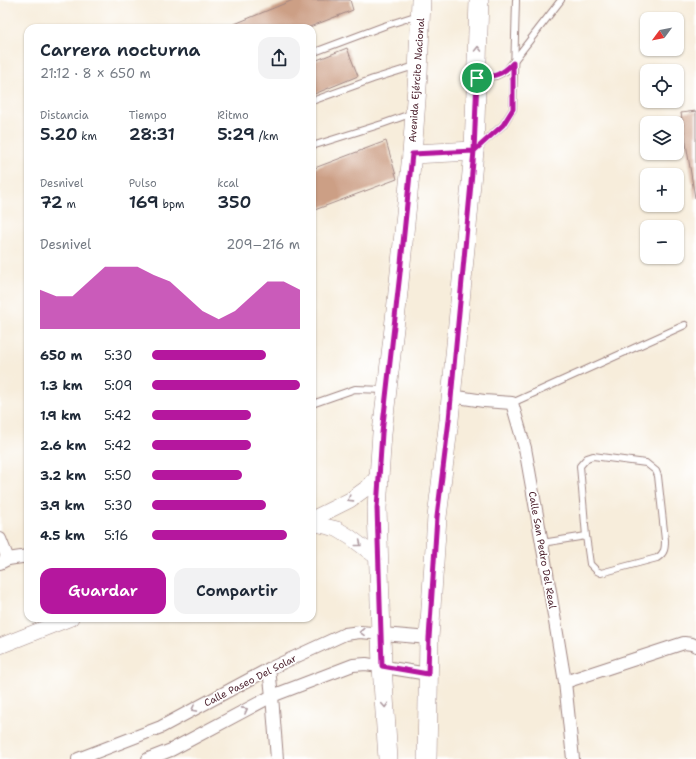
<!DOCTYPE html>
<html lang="es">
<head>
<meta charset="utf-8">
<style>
  :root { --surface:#fff; --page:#f2f2f3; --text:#1f2937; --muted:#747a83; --accent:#b5179e }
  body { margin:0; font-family:"Shantell Sans",sans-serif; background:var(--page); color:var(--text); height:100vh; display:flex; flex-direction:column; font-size:15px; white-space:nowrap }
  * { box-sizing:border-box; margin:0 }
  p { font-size:13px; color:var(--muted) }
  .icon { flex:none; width:22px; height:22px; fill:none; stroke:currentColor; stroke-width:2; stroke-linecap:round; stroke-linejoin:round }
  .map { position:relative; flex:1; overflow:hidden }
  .side { position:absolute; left:24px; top:24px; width:292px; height:598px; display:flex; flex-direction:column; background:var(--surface); border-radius:12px; box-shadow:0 1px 3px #0004 }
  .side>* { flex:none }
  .needle { width:26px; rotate:238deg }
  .buttons { position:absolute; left:640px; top:12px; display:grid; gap:8px }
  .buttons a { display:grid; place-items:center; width:44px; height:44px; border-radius:8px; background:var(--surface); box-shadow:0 1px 3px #0004; font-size:20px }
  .pin { position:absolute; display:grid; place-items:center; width:34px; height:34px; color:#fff; margin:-17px; border:2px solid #fff; border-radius:50%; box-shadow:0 1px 4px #0007 }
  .round { display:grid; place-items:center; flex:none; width:42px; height:42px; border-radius:12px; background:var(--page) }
  .headline { display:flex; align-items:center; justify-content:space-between; height:68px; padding:0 16px }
  h1 { font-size:18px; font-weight:600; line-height:30px }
  .stats { display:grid; grid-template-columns:repeat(3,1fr); gap:6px; height:68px; padding:4px 16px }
  .stats div { display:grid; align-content:center }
  .stats b { font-size:17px; font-weight:600 }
  .stats small { font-size:11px; font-weight:400 }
  .stats p { font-size:11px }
  .chart { height:112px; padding:8px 16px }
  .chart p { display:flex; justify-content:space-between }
  .chart svg { width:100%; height:72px; margin-top:4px; fill:var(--accent); opacity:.7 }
  .button { display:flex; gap:8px; margin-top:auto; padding:8px 16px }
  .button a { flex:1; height:46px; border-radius:12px; background:var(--accent); color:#fff; font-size:16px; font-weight:600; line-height:46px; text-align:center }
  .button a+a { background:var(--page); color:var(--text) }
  ul { padding:0 16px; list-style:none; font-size:13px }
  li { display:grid; grid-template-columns:64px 48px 1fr; align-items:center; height:30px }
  li i { height:10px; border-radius:5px; background:var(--accent) }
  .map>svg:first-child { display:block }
</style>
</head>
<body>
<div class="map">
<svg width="696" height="759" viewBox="0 0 696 759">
  <rect width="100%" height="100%" fill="#fff"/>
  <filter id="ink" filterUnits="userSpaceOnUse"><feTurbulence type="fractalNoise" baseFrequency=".025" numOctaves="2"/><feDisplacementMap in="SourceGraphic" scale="8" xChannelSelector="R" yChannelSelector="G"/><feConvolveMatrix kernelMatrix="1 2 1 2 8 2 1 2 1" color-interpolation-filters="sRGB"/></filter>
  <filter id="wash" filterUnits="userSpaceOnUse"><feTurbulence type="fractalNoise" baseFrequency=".012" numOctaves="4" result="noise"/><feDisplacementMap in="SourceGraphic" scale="16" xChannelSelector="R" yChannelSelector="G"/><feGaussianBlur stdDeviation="0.9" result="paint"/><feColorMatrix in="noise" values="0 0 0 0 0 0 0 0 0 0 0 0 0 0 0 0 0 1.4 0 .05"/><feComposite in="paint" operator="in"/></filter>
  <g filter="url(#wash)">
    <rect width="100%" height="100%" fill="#f7eddb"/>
    <g id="blocks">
      <!-- building -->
      <g fill="#cc9f85">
        <polygon points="293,0 350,0 353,10 307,28 225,28"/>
        <polygon points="347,48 358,76 312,95 312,62"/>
        <polygon points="696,111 696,198 695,198 681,113"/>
        <polygon points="386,141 397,179 312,211 312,169"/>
      </g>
    </g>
  </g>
  <g filter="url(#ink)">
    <use href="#blocks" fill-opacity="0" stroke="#a08683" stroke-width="1"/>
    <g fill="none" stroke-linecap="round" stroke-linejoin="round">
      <defs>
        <g id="service">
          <polyline points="312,53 384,26 418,15"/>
          <polyline points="479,77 496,76 506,71 561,0"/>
          <polyline points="312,101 373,79 415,66"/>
          <polyline points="312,146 382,124 413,113"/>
          <polyline points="478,147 503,125 513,109 516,0"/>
          <polyline points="315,403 355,389 385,390"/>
          <polyline points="512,403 685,325"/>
          <path d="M593,456L646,463L656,471L658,476L665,540C665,548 665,553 657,558L601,573L597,571L590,564L586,536L580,466L587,458Z"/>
          <polyline points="542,543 586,536"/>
        </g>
        <g id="minor">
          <polyline points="451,396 484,401 512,403 525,448 542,543 565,682 573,759"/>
          <polyline points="0,539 8,559"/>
          <polyline points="0,563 8,559 28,556"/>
          <polyline points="269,669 272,696 277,759"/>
          <polyline points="565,682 684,643 692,644 696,646"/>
          <polyline points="78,759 161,727 269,669 345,634 360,632 429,638"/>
          <polyline points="148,759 171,750 272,696 353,665 366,664 428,674"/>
        </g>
        <g id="tertiary">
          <polyline points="312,519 350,500 368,487 380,474"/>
          <polyline points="312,523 337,529 350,537 379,559"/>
          <polyline points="0,646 71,618"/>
        </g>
        <g id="primary">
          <polyline points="412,154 474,151"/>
          <polyline points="388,759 382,666 377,508 382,433 397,302 412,154 418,73 421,0"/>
          <polyline points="427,759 429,638 437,517 449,420 474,151 479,0"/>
        </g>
      </defs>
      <!-- service casing -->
      <use href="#service" stroke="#a08683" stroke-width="8"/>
      <!-- minor casing -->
      <use href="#minor" stroke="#a08683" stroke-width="14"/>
      <!-- tertiary casing -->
      <use href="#tertiary" stroke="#a08683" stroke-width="16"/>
      <!-- primary casing -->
      <use href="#primary" stroke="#a08683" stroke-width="20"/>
      <!-- service -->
      <use href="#service" stroke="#fff" stroke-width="6"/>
      <!-- minor -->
      <use href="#minor" stroke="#fff" stroke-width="12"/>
      <!-- tertiary -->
      <use href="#tertiary" stroke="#fff" stroke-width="15"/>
      <!-- primary -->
      <use href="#primary" stroke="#fff" stroke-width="19"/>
    </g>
    <!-- one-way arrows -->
    <defs><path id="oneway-chevron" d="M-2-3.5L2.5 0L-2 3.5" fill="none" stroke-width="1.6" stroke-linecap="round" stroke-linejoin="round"/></defs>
    <g stroke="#ae9aa0">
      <use href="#oneway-chevron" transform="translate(478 49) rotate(-89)"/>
      <use href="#oneway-chevron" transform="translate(350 499) rotate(148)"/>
      <use href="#oneway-chevron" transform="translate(359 544) rotate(38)"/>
      <use href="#oneway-chevron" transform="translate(362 632) rotate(178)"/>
      <use href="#oneway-chevron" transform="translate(385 705) rotate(87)"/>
      <use href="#oneway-chevron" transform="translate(194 709) rotate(152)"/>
      <use href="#oneway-chevron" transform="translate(245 710) rotate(-28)"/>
    </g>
  </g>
  <g fill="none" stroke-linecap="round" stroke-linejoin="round" filter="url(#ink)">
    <defs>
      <path id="route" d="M477,78L474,151L412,154L400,273L382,433L377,508L382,666L428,674L429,638L437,517L449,420L474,151L503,125L513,109V63C501,76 494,76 477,78"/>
    </defs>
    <!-- route casing -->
    <use href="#route" stroke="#fff" stroke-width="8"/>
    <!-- route -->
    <use href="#route" stroke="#b5179e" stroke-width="5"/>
  </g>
  <g text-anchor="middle" stroke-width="3.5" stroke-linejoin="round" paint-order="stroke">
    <!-- street labels -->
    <g font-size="10" fill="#4a1f2b" stroke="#fff">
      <text transform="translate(416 80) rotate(-86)" y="4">Avenida Ejército Nacional</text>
      <text transform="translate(543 550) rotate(80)" y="4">Calle San Pedro Del Real</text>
      <text transform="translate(250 680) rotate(-27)" y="4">Calle Paseo Del Solar</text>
    </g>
  </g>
</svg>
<div class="buttons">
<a><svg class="needle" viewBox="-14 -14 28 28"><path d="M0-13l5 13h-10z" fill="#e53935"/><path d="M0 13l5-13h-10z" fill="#747a83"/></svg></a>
<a><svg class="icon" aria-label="locate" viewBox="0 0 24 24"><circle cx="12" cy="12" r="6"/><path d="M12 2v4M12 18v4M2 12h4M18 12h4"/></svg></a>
<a><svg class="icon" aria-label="layers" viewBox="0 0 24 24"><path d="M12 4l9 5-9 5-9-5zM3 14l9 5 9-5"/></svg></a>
<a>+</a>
<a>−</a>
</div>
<div class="pin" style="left:477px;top:78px;background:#1e9e55"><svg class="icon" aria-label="arrive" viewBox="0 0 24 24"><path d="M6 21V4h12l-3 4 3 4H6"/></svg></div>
<section class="side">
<div class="headline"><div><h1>Carrera nocturna</h1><p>21:12 · 8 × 650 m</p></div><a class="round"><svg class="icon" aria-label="share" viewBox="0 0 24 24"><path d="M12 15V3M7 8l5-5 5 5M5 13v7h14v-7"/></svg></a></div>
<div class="stats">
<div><p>Distancia</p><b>5.20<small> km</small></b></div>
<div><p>Tiempo</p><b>28:31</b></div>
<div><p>Ritmo</p><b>5:29<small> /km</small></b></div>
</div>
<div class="stats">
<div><p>Desnivel</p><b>72<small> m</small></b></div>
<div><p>Pulso</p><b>169<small> bpm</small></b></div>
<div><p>kcal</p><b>350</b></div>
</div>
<div class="chart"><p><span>Desnivel</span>209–216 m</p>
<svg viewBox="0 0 160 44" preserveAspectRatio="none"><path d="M0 44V20L10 24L20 24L30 15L40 6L50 6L60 6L70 11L80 15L90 24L100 33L110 38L120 33L130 24L140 15L150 15L160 20V44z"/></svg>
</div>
<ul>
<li><b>650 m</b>5:30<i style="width:77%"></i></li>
<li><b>1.3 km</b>5:09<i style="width:100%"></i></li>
<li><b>1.9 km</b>5:42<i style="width:67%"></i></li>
<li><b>2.6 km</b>5:42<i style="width:67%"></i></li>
<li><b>3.2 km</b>5:50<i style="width:61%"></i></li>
<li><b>3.9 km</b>5:30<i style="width:77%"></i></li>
<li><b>4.5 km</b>5:16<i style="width:91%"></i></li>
</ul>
<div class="button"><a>Guardar</a><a>Compartir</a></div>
</section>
</div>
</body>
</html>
